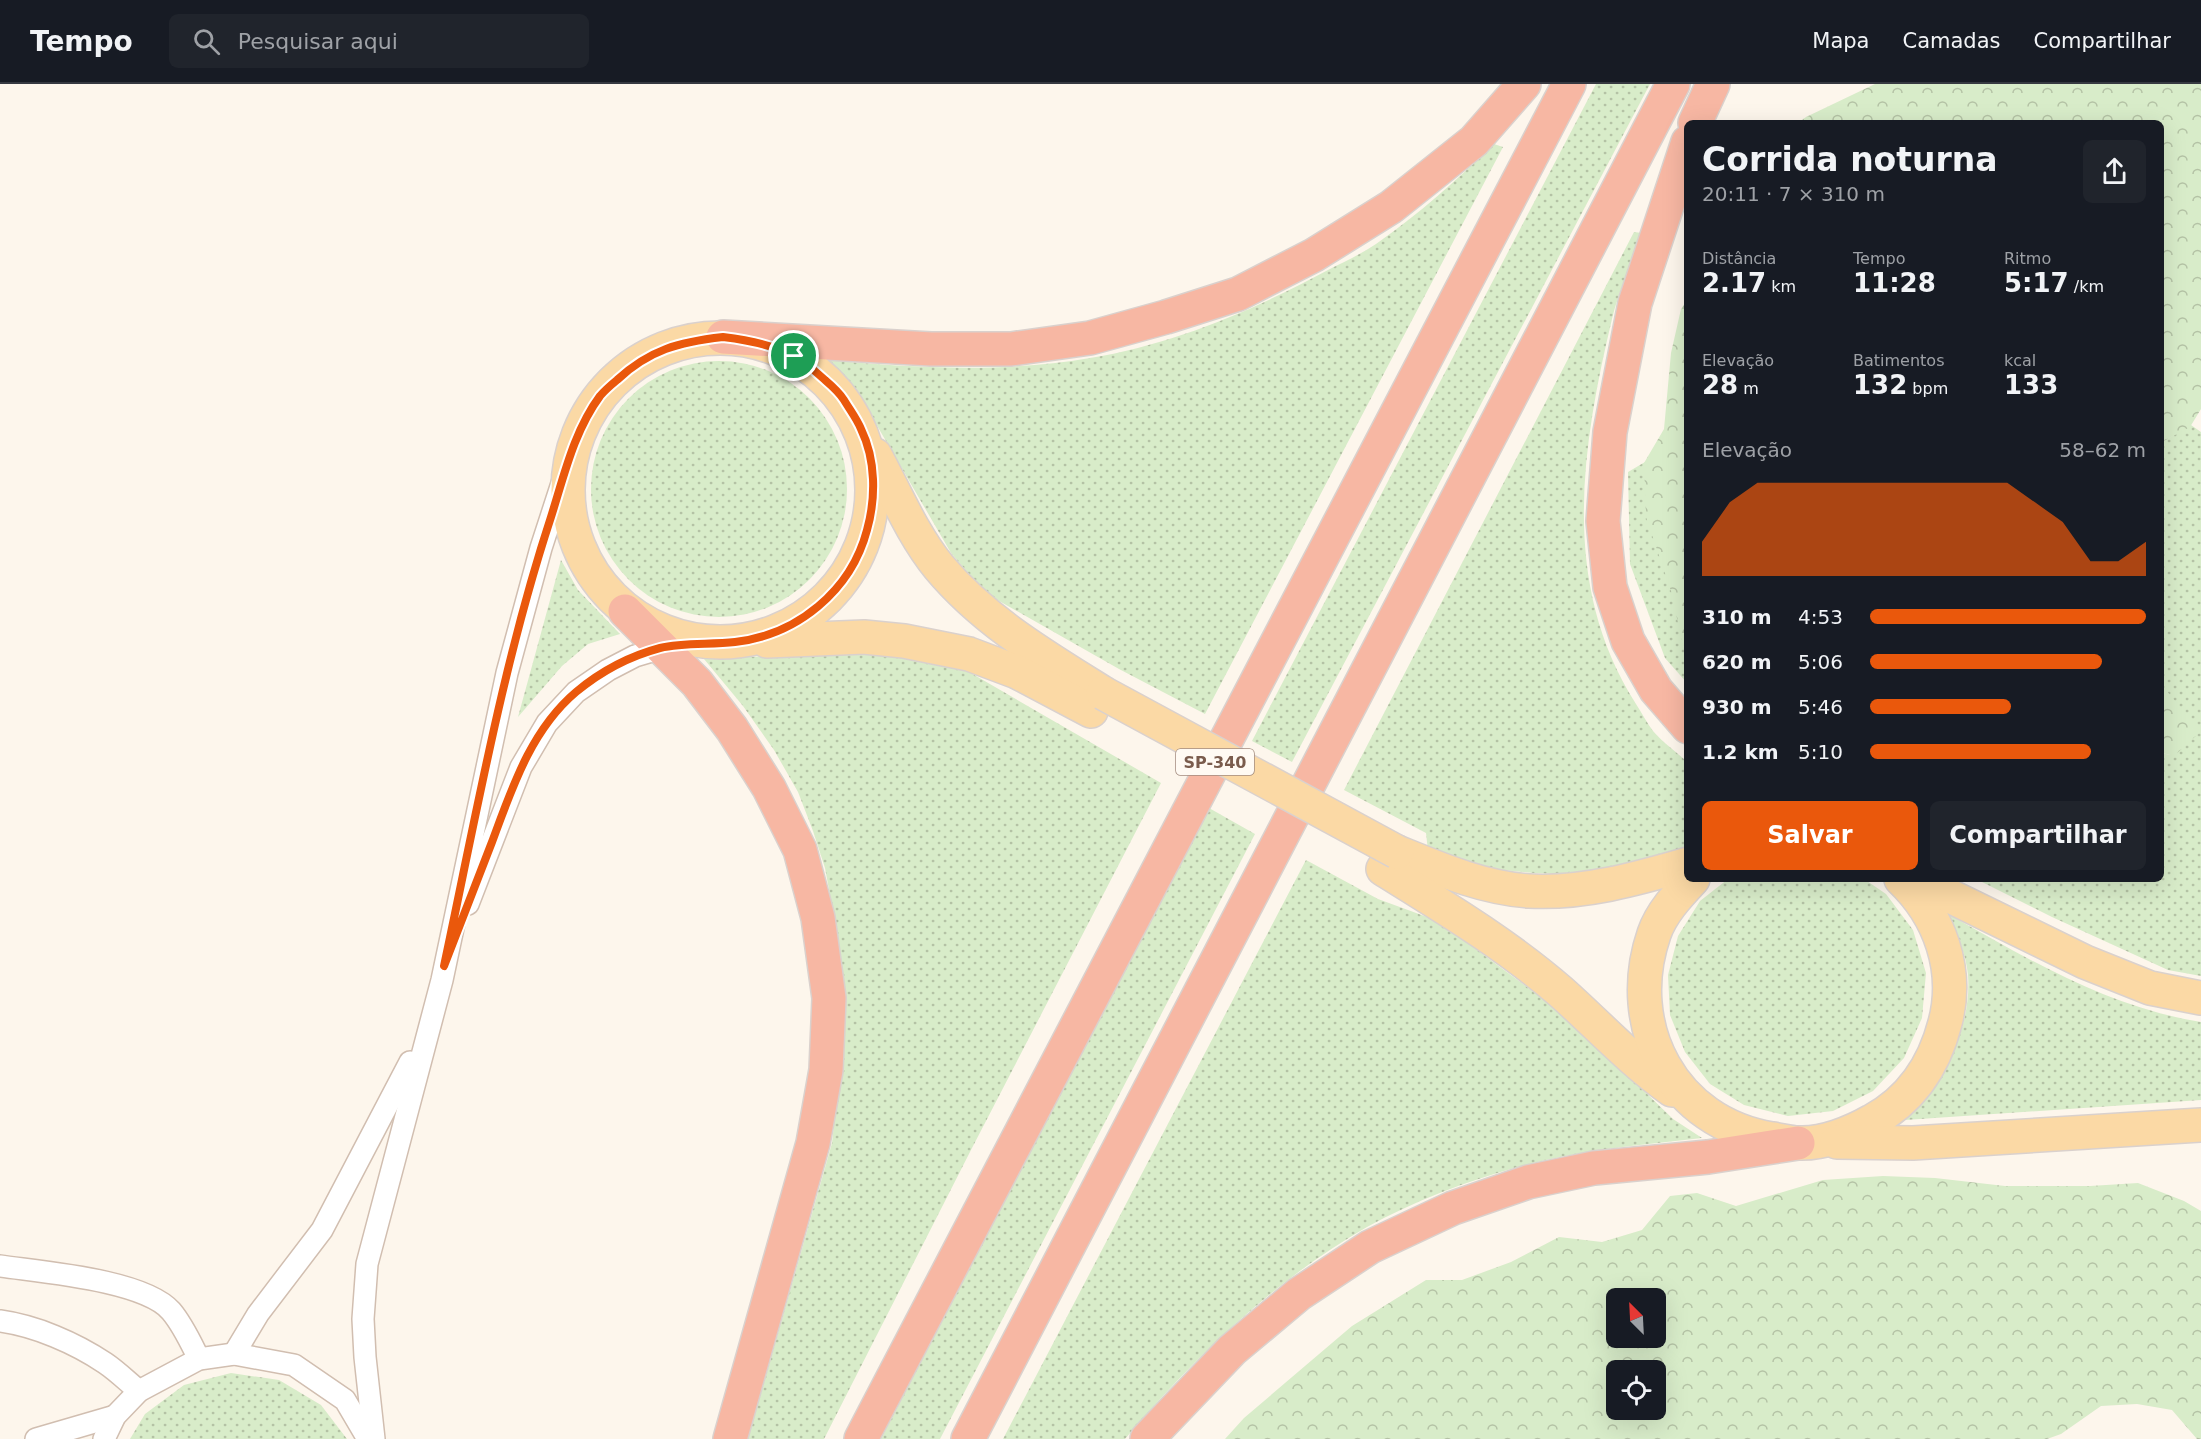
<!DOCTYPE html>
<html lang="pt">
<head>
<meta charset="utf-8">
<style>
  :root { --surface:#171b24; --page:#20242c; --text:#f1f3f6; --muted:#9ea1a6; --line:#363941; --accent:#ea580c }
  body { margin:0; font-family:"DejaVu Sans",sans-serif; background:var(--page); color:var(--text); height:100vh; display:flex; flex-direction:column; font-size:22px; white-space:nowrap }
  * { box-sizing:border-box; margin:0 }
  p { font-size:20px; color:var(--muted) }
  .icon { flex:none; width:33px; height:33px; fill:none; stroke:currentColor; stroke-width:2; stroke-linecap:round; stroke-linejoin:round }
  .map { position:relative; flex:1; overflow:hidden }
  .sheet { position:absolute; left:1684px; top:36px; width:480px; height:762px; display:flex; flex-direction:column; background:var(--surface); border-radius:9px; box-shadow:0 6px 24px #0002 }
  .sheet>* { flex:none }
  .needle { width:39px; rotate:336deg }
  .fabs { position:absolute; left:1606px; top:1204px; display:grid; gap:12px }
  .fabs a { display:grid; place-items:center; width:60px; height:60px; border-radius:9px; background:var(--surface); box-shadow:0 6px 24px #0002; font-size:30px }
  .pin { position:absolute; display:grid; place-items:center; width:51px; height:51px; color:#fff; margin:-26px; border:3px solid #fff; border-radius:50%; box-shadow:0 2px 6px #0007 }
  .round { display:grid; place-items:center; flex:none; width:63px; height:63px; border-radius:9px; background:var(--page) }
  .overview { display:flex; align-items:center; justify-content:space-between; height:102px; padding:0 18px }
  h1 { font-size:33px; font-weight:700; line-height:45px }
  .metrics { display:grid; grid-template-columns:repeat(3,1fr); gap:9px; height:102px; padding:6px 18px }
  .metrics div { display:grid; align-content:center }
  .metrics b { font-size:26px; font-weight:700 }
  .metrics small { font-size:16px; font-weight:400 }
  .metrics p { font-size:16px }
  .chart { height:168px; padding:12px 18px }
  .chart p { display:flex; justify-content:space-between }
  .chart svg { width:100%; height:108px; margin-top:6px; fill:var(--accent); opacity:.7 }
  .cta { display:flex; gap:12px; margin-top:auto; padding:12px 18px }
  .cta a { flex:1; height:69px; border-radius:9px; background:var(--accent); color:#fff; font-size:24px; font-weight:700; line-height:69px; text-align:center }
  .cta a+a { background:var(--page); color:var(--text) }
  ul { padding:0 18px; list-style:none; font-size:20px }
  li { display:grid; grid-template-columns:96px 72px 1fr; align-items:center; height:45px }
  li i { height:15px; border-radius:8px; background:var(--accent) }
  header { display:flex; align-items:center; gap:36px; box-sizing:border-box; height:84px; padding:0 30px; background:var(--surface); border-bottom:2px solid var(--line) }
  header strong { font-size:28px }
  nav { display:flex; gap:33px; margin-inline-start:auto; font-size:21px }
  .search { width:420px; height:54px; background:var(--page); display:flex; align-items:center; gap:15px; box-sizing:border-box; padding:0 21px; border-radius:9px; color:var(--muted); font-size:22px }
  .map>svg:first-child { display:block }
</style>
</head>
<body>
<header>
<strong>Tempo</strong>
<div class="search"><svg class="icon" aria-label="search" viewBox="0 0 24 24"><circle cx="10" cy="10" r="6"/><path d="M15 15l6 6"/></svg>Pesquisar aqui</div>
<nav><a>Mapa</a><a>Camadas</a><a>Compartilhar</a></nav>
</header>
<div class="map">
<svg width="2201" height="1355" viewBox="0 0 2201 1355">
  <defs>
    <pattern id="grass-dots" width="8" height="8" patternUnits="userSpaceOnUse" patternTransform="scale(1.5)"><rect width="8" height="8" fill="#d8ecc9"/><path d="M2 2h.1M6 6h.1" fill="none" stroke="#b4c2a5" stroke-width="1.8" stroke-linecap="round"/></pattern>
    <pattern id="forest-crowns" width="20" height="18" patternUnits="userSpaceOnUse" patternTransform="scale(1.5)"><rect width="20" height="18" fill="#d8ecc9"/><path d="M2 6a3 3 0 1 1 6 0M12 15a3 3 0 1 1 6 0" fill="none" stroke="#b4c2a5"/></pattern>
  </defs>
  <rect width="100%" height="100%" fill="#fdf6ec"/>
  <!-- grass -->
  <g fill="url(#grass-dots)">
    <polygon points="1596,0 1650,0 1292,678 1252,657"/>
    <path d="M1494,60L1503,63L1205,630L1119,585L985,509L951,469L872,333L845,295L827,276C914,284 1003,289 1090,274C1174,260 1254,226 1328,186C1344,178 1361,170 1376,160C1419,130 1457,96 1494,60Z"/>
    <path d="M1634,148L1642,149C1632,177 1619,206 1612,235C1581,365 1560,501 1636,620C1642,629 1647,639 1653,647C1663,659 1677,668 1687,678V764L1625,782L1579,791L1534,789L1470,783L1428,767L1426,749L1344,706Z"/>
    <circle cx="719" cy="405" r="128"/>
    <polygon points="2191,341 2201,348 2201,892 2168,886 2052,833 1976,795 2162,795 2162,669 2170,671 2162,601 2162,358"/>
    <polygon points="1645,378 1684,564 1687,568 1687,599 1665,574 1630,480 1628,388"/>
    <polygon points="561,476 578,506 620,550 588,560 562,582 518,633"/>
    <polygon points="857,568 911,571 957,581 1161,699 972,1064 824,1355 748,1355 832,1059 843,957 834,833 825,784 813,747 798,708 774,666 743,622 704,575"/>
    <polygon points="1209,724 1255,750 940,1355 881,1355"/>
    <path d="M1306,776L1378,815L1438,837L1570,935L1673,1035L1702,1054C1641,1061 1578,1066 1518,1083C1467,1097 1414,1117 1367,1143C1274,1196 1194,1274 1125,1355H1003Z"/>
    <polygon points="1728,795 1864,795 1886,810 1913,846 1926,889 1922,934 1904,974 1873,1007 1833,1027 1788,1032 1744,1021 1710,1000 1685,968 1670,931 1668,891 1678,852 1700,817"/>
    <path d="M1948,830C2030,876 2107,923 2201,938V1016L1905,1036C1915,1025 1927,1014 1935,1001C1956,970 1971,929 1968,891C1966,870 1957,849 1948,830Z"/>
    <polygon points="231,1289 279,1296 321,1321 347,1355 130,1355 145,1330 184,1301"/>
  </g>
  <!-- forest -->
  <g fill="url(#forest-crowns)" fill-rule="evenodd">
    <polygon points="1875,0 2201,0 2201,325 2190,343 2162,358 2162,39 1798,39 1806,33"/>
    <polygon points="1687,216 1687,569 1684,566 1671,507 1646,433 1644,379 1664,345 1671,269 1681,225"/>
    <polygon points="2162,601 2200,648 2174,672 2162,669"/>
    <path d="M1883,1092L1935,1094L2005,1102H2090L2138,1099L2184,1117L2201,1127V1355H2197L2172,1326L2137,1320L2101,1322L2061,1350L2047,1355H1225L1244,1334L1352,1242L1426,1196H1462L1511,1178L1559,1153L1602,1158L1642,1146L1670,1112L1697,1109L1736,1122L1823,1096ZM1617,1215H1656V1254H1617ZM1617,1287H1656V1326H1617Z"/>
  </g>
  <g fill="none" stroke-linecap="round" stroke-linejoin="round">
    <defs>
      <g id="lane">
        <polyline points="468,820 521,683 547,639 576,608 608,586 635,572 662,564 706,558"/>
        <path d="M0,1182C41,1188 144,1196 171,1227C183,1241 191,1259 199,1275"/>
        <path d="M0,1237C36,1242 75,1259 105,1279C117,1287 128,1298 139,1307"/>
        <polyline points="234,1270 258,1230 322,1146 410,978"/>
        <polyline points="36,1355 115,1332"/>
        <polyline points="104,1355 115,1332 139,1307 199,1275 234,1270 294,1281 345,1316 368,1355"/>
        <polyline points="374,1355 365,1273 363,1235 367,1180 442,896 507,589 541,464 579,347"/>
      </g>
      <g id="primary">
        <circle cx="720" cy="406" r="152"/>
        <path d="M875,371C895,408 912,450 939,483C984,537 1044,572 1103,609"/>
        <polyline points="767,557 864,553 904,557 969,570 1017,588 1091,627"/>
        <path d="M1397,768C1439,785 1483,804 1529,807C1583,810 1636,795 1688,780"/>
        <path d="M1383,785C1444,823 1507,861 1561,908C1598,941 1631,977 1672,1006"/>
        <path d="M1693,795C1678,811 1661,829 1654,850C1622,943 1673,1039 1772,1055C1781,1056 1790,1059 1799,1059C1823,1060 1851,1049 1872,1037C1911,1016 1934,982 1945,939C1959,886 1940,832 1901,795"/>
        <polyline points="1915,795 2085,878 2150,904 2201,914"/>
        <polyline points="1837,1058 1913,1059 2201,1041"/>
      </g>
      <g id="highway">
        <polyline points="1695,39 1713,0"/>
        <polyline points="1688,58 1635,219 1610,348 1603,437 1610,503 1628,557 1656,606 1688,643"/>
        <polyline points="723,253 931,265 1011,265 1090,254 1166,233 1238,210 1314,171 1391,123 1474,57 1524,0"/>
        <polyline points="625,527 697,599 732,645 769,704 800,766 818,834 829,914 826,986 813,1059 730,1355"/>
        <polyline points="861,1355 1569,0"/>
        <polyline points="968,1355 1673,0"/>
        <polyline points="1147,1355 1232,1266 1299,1210 1370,1163 1453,1124 1528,1098 1594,1084 1708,1073 1798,1059"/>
      </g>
    </defs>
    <!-- lane casing -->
    <use href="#lane" stroke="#d1beb0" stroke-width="24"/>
    <!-- primary casing -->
    <use href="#primary" stroke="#dad1cd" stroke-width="36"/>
    <!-- highway casing -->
    <use href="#highway" stroke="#dad1cd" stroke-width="36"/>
    <!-- lane -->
    <use href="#lane" stroke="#fff" stroke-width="21"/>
    <!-- primary -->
    <use href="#primary" stroke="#fbd9a5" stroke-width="33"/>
    <!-- highway -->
    <use href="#highway" stroke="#f7b7a3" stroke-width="33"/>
    <defs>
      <polyline id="primary-bridge" points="1103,609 1397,768"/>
    </defs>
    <!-- primary-bridge casing -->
    <use href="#primary-bridge" stroke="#dad1cd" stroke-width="36" stroke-linecap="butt"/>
    <!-- primary-bridge -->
    <use href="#primary-bridge" stroke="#fbd9a5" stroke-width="33"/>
  </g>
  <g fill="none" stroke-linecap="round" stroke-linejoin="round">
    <defs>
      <path id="route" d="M723,253C764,258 794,266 825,296C832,302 839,308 844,316C850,326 857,335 861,345C876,376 876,414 867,446C851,507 797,551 735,558C710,561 684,558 660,564C630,572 600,588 576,608C531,646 512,704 492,758C476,800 460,841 444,882C476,732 503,579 551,433C564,392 574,347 600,312C605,306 611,301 617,296C649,266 679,258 723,253Z"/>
    </defs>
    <!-- route casing -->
    <use href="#route" stroke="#fff" stroke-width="12"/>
    <!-- route -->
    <use href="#route" stroke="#ea580c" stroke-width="8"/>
  </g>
  <g text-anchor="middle" stroke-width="4.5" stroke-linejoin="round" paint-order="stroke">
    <!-- shield labels -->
    <rect fill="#fffaf3" stroke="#a28b7f" stroke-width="1.5" x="1176" y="665" width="78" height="26" rx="4.5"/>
    <g font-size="16" font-weight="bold" fill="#7a5c4d">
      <text x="1215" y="684">SP-340</text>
    </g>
  </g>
</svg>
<div class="fabs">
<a><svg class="needle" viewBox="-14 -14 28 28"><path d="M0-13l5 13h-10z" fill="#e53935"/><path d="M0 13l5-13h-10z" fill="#9ea1a6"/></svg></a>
<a><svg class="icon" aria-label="locate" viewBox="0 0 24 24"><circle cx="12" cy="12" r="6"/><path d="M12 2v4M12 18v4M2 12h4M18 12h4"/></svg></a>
</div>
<div class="pin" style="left:794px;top:272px;background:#1e9e55"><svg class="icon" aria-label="arrive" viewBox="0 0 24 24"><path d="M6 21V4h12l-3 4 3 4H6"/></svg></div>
<section class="sheet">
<div class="overview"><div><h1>Corrida noturna</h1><p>20:11 · 7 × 310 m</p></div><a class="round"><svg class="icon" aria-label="share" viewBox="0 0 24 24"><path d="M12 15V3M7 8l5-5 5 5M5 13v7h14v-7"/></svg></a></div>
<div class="metrics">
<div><p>Distância</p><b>2.17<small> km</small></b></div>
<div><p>Tempo</p><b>11:28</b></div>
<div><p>Ritmo</p><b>5:17<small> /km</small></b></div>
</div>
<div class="metrics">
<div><p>Elevação</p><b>28<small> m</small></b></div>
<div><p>Batimentos</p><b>132<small> bpm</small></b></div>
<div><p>kcal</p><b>133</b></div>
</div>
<div class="chart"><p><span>Elevação</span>58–62 m</p>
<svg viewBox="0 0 160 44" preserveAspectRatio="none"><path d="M0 44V30L10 14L20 6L30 6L40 6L50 6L60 6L70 6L80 6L90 6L100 6L110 6L120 14L130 22L140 38L150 38L160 30V44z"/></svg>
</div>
<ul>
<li><b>310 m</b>4:53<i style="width:100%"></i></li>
<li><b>620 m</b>5:06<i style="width:84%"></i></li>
<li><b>930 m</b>5:46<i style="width:51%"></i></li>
<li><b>1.2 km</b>5:10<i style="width:80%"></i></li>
</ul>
<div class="cta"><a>Salvar</a><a>Compartilhar</a></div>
</section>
</div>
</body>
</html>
